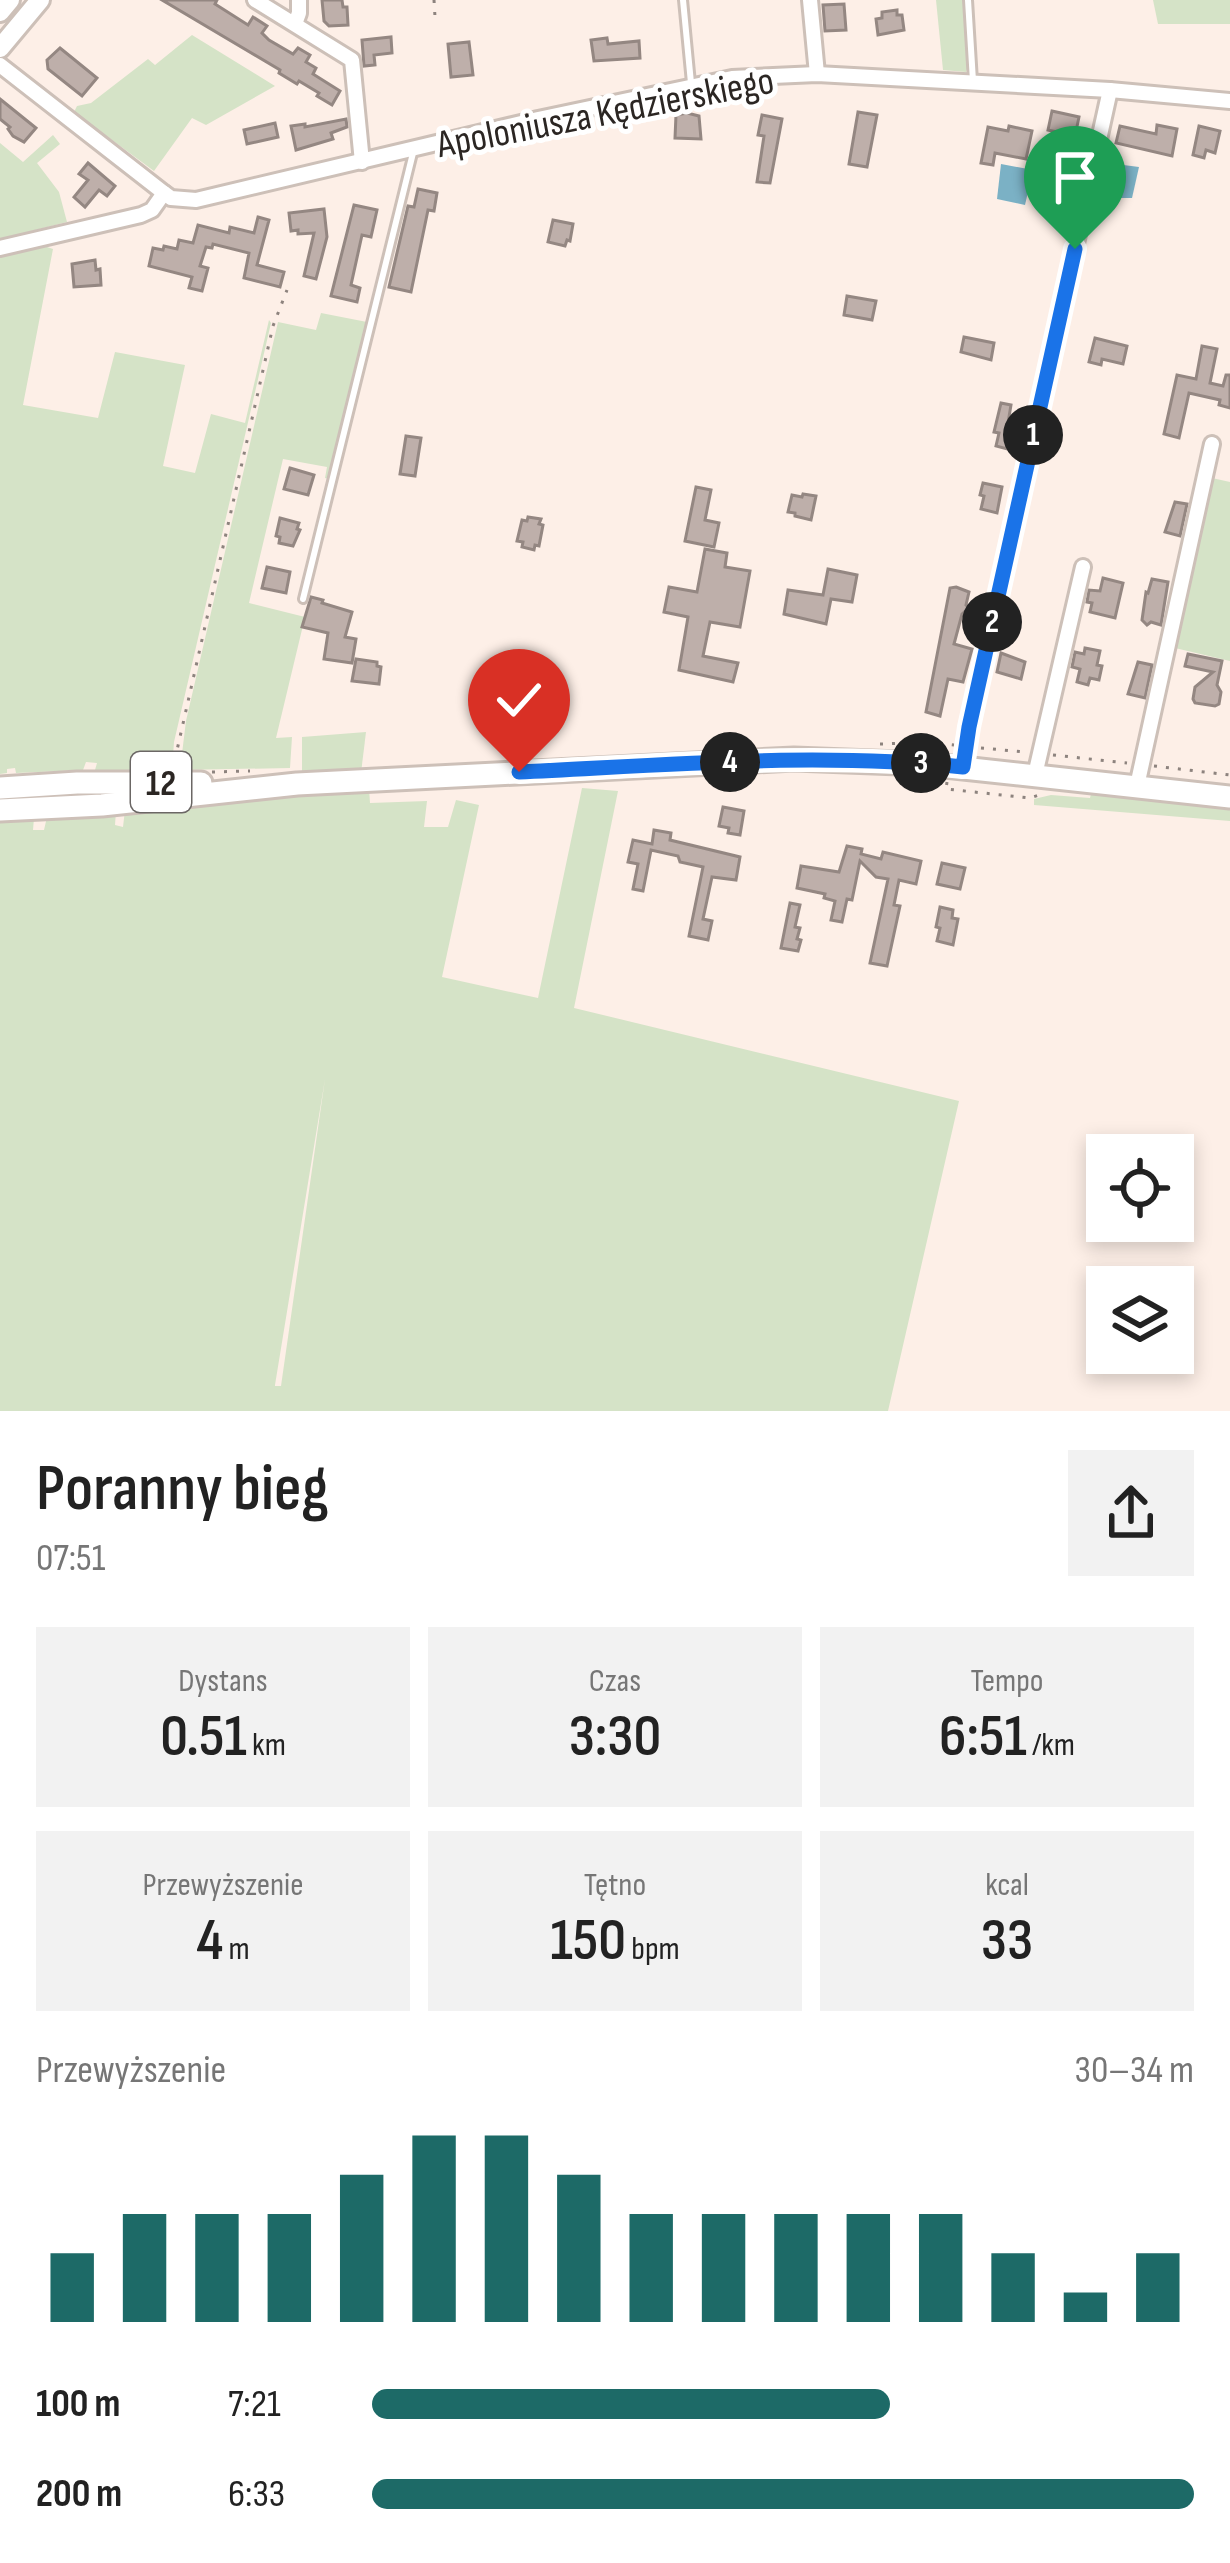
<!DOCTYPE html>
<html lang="pl">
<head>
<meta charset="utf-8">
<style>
  :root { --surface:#fff; --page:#f2f2f2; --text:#222; --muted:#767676; --accent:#1d6a67 }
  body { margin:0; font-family:"Sofia Sans Condensed",sans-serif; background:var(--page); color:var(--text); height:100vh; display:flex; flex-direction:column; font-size:45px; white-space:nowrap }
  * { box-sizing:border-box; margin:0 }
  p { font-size:39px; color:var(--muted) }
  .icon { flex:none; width:66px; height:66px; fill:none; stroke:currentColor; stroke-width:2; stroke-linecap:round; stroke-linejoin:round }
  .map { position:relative; height:1411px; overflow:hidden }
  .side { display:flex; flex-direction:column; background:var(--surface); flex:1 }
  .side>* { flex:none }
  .controls { position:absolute; left:1086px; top:1134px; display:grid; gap:24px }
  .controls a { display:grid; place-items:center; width:108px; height:108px; border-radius:0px; background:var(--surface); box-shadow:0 6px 18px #0003; font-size:60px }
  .pin { position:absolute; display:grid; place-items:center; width:102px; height:102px; color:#fff; margin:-123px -51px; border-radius:50% 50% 50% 0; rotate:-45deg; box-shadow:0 0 12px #0007 }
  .pin .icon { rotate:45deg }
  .km { position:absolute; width:60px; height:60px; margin:-30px; border-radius:50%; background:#222; color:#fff; font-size:33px; line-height:60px; text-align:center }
  .round { display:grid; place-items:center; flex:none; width:126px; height:126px; border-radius:0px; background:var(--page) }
  .headline { display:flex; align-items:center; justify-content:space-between; height:204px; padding:0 36px }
  h1 { font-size:66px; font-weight:600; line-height:90px }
  .figures { display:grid; grid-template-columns:repeat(3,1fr); gap:18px; height:204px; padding:12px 36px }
  .figures div { display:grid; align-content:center; border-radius:0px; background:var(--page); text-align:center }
  .figures b { font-size:60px; font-weight:600 }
  .figures small { font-size:33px; font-weight:400 }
  .figures p { font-size:33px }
  .chart { height:336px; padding:24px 36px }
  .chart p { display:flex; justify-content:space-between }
  .chart svg { width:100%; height:216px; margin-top:12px; stroke:var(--accent); stroke-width:6 }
  ul { padding:0 36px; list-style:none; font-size:39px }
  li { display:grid; grid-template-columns:192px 144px 1fr; align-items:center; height:90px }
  li i { height:30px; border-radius:15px; background:var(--accent) }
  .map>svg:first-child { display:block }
</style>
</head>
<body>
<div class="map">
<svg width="1230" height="1411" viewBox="0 0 1230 1411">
  <rect width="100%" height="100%" fill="#fdefe7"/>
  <!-- green -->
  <g fill="#d5e3c7" fill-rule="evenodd">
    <polygon points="936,0 965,0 970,60 966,72 943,70"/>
    <polygon points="1153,0 1230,0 1230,24 1158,24"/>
    <polygon points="192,35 275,86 206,125 192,118 154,171 74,112 77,106 91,103 148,59 155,65"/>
    <polygon points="53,135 60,144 37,163 59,192 67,222 0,239 0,143 23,162"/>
    <polygon points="41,245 53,249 23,405 98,418 115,352 185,365 163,466 195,473 211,414 245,423 269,320 271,323 174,742 172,770 95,770 97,763 86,762 83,770 16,773 15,768 7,769 7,773 0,774 0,253"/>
    <polygon points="321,313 367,322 329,479 325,478 327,467 283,459 249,603 305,617 276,738 292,737 290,768 180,770 186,721 278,322 316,330"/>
    <polygon points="1212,478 1230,482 1230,661 1175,648"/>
    <polygon points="366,732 361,773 305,776 302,773 302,737"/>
    <path d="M369,788L370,803L427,801L424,827H448L456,800L479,805L442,977L538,998L582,788L618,791L574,1008L959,1101L888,1411H0V818H34L33,830H44L47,817L116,811L115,825L123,827L125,810ZM325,1079L281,1386H275V1385Z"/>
    <polygon points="1091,794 1230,810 1230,821 1034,805 1034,799 1051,795 1090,798"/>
  </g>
  <!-- water -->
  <g fill="#7bb1c5">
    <polygon points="1048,152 1089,155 1076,200 1053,196 1052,192 1041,190"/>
    <polygon points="1108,163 1139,167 1132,198 1098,198"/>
    <polygon points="1001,164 1033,170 1025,205 997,199"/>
  </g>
  <!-- building -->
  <g fill="#beafaa" stroke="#948782" stroke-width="3">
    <polygon points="162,0 217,0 215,4 248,25 253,17 267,26 262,33 269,40 293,54 298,48 310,55 306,62 316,68 313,74 340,91 332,105 317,96 319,93 299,81 297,84 279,73 280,70"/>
    <polygon points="322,0 342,0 343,7 347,7 348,25 329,26 324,21"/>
    <polygon points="844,4 846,30 825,31 823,5"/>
    <polygon points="897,10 897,15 902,15 904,30 878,35 876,19 882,18 882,12"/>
    <polygon points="391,37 392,53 374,55 375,65 364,66 362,40"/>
    <polygon points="607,38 608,44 639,41 640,58 594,61 591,40"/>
    <polygon points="469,42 473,75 451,77 448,44"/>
    <polygon points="60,48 97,78 82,96 48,69 47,60"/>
    <polygon points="0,99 36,128 24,142 13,136 8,129 10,127 0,119"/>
    <polygon points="1052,111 1079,117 1075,136 1048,130"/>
    <polygon points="858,112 877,115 867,167 849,164"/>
    <polygon points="687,113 699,116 701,139 675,138 676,115"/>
    <polygon points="762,115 782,119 770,183 757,182 764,136 758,135"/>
    <polygon points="346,119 347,127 331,133 333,139 296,150 291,126 305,124 305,127"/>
    <polygon points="275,123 278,137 247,144 244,130"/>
    <polygon points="1157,125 1177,129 1172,156 1116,143 1120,126 1156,134"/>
    <polygon points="1009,126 1032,131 1026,159 995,153 993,165 981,163 988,127 1008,131"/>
    <polygon points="1199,126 1220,131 1215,153 1206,150 1204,158 1193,155"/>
    <polygon points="88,163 115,186 107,196 99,190 85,207 74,197 88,180 79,174"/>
    <polygon points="418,189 437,193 434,211 428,210 411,292 389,287 408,206 414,207"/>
    <polygon points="354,205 377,210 371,237 362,235 351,285 360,288 357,302 331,296"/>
    <polygon points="324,209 327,237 316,279 304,276 314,233 298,234 298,230 291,231 289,213"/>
    <polygon points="258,217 269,220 257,265 284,272 280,287 244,278 249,253 213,244 212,248 206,247 200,266 208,268 202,291 189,288 192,277 149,266 153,248 163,250 164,246 177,249 179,240 193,243 198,225 229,233 230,227 254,233"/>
    <polygon points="553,220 573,224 570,241 567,240 565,246 548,242"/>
    <polygon points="95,260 96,270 100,269 101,285 74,287 72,264"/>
    <polygon points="847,296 876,301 872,320 844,315"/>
    <polygon points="964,337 994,343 991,360 961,352"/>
    <polygon points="1095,338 1127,346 1123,364 1102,359 1101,365 1089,362"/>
    <polygon points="1202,346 1217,349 1210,383 1223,386 1226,375 1230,375 1230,408 1219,405 1220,400 1189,393 1179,438 1164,434 1177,375 1196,379"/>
    <polygon points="1001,403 1011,405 1008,423 1016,425 1011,450 996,446 999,433 994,432"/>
    <polygon points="406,436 421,438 415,476 400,474"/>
    <polygon points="290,468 314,475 308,495 284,489"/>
    <polygon points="983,483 1002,487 997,513 981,509 984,496 980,495"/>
    <polygon points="696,487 711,490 705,520 719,523 714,547 685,541"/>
    <polygon points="803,494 816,496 811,520 795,516 795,513 788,512 792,495 802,497"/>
    <polygon points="1175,502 1187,504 1180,536 1165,532"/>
    <polygon points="528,517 541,519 539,524 543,525 539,546 535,545 534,550 522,547 523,542 517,541 522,520 527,521"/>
    <polygon points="280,518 299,523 297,529 300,530 293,546 279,543 280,537 276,536"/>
    <polygon points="705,549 727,553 725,567 750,571 740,627 710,622 703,656 738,663 733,682 679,670 688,617 664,612 669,587 697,592"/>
    <polygon points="267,567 290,572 286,593 262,588"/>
    <polygon points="828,569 857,575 852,602 831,599 826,624 784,614 788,590 823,595"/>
    <polygon points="1103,578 1123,583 1115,618 1090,612 1092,603 1087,602 1089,590 1100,591"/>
    <polygon points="1152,579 1168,582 1161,625 1151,622 1147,625 1142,620 1146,592 1148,593"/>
    <polygon points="956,587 969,592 966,605 969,608 962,614 954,644 972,649 963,682 948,679 940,716 926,712 950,588"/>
    <polygon points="311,597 323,600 322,603 352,612 345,637 356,639 352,663 324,659 328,633 302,627"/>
    <polygon points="1085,648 1100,651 1097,665 1102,666 1099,680 1090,678 1088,685 1077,682 1080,669 1072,667 1075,652 1084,654"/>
    <polygon points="1001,653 1025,662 1021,679 997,672"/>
    <polygon points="1188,654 1222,661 1217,685 1221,692 1219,704 1215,706 1195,703 1193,699 1195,687 1213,672 1185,666"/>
    <polygon points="356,659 377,662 377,666 381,667 379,684 352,681"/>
    <polygon points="1138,662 1152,665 1145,698 1128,694"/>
    <polygon points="723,807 744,811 740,835 728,833 729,828 719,826"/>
    <polygon points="654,830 671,833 670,840 740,857 736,880 712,877 703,919 712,921 708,940 689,936 703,867 680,862 678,856 651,850 643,891 633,889 638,864 628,862 633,840 652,844"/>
    <polygon points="847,846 862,849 861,854 881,859 883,852 921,861 916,884 899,880 894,905 900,906 887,966 870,963 888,879 876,877 860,861 852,900 847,899 842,922 831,920 835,901 824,898 825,894 797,888 801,866 839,872"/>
    <polygon points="942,863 965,868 960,889 937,884"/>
    <polygon points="790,903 800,905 795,927 800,928 797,939 801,940 798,951 781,948"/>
    <polygon points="940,907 953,910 952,918 958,919 953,945 937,941 940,928 936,927"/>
  </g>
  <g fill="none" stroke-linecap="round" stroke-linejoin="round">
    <defs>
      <g id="service">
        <polyline points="683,0 691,83"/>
        <polyline points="968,0 973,81"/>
        <polyline points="303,599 414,149"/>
      </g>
      <g id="minor">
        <polyline points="255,0 352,60 362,162"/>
        <polyline points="810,0 817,74"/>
        <polyline points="295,24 299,13 299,0"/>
        <polyline points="0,65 164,193 171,198 196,200 538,119 732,78 817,74 1110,90 1230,101"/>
        <polyline points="0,248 141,215 152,210 164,193"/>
        <polyline points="963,767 969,727 1110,90"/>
        <polyline points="1035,775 1083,567"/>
        <polyline points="1137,786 1212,444"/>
      </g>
      <g id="secondary">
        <polyline points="0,12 10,0"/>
        <polyline points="0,48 40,0"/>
      </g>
      <g id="primary">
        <polyline points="0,788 77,783 201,783"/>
        <polyline points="0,810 102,805 297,784 794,759 926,764 1230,797"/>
      </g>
    </defs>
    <!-- service casing -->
    <use href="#service" stroke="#cdc0b8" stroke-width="12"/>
    <!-- minor casing -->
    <use href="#minor" stroke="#cdc0b8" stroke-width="20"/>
    <!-- secondary casing -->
    <use href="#secondary" stroke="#cdc0b8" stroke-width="24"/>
    <!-- primary casing -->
    <use href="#primary" stroke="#cdc0b8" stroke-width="27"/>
    <!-- path -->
    <g stroke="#8d837e" stroke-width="3" stroke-dasharray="3 9" stroke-linecap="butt">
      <polyline points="434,0 435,17"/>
      <polyline points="880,744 929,742 954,745"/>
      <polyline points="981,748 1025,752"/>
      <polyline points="1053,755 1127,763"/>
      <polyline points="175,759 273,326 287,290"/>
      <polyline points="1154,766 1230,775"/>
      <polyline points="212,772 250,771"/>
      <polyline points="947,782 946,789 1030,798 1042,794"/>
    </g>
    <!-- service -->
    <use href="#service" stroke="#fff" stroke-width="6"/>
    <!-- minor -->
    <use href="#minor" stroke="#fff" stroke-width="14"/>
    <!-- secondary -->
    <use href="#secondary" stroke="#fff" stroke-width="18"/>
    <!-- primary -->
    <use href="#primary" stroke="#fff" stroke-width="21"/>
  </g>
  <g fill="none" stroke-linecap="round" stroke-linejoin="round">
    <defs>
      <path id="route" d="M519,772C667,765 815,752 963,767L969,727L1075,249"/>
    </defs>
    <!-- route casing -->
    <use href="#route" stroke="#fff" stroke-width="24"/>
    <!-- route -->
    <use href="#route" stroke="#1a73e8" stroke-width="15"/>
  </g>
  <g text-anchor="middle" stroke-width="10" stroke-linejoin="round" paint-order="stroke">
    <!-- shield labels -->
    <rect fill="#fff" stroke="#6b6765" stroke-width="3" x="131" y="752" width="60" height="60" rx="9"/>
    <g font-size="36" font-weight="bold" fill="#2b2623">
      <text x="161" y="795">12</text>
    </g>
    <!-- street labels -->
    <g font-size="39" fill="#2b2623" stroke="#fff">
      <text transform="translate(605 111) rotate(-11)" y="14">Apoloniusza Kędzierskiego</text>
    </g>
  </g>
</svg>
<div class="controls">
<a><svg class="icon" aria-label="locate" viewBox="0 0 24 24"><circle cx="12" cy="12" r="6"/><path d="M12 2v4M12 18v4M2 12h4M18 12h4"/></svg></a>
<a><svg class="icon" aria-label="layers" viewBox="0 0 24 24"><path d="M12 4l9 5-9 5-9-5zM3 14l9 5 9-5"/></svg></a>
</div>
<div class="pin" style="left:1075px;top:249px;background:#1e9e55"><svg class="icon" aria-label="arrive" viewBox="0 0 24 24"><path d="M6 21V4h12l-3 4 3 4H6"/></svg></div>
<div class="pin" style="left:519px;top:772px;background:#d93025"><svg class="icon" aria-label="check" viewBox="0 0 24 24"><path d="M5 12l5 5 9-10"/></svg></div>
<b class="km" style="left:1033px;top:435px">1</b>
<b class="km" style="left:992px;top:622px">2</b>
<b class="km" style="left:921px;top:763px">3</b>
<b class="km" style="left:730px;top:762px">4</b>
</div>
<section class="side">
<div class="headline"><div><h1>Poranny bieg</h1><p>07:51</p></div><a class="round"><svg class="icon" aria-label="share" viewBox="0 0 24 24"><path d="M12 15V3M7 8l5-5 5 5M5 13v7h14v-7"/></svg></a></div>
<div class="figures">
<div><p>Dystans</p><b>0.51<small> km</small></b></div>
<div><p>Czas</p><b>3:30</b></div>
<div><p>Tempo</p><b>6:51<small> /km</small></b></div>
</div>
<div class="figures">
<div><p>Przewyższenie</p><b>4<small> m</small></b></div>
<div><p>Tętno</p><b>150<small> bpm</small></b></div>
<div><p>kcal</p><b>33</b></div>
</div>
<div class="chart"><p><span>Przewyższenie</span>30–34 m</p>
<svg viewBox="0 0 160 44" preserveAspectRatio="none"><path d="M5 44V30M15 44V22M25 44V22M35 44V22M45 44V14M55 44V6M65 44V6M75 44V14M85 44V22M95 44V22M105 44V22M115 44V22M125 44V22M135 44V30M145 44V38M155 44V30"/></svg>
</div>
<ul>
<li><b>100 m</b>7:21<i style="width:63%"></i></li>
<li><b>200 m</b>6:33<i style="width:100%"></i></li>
</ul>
</section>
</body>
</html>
